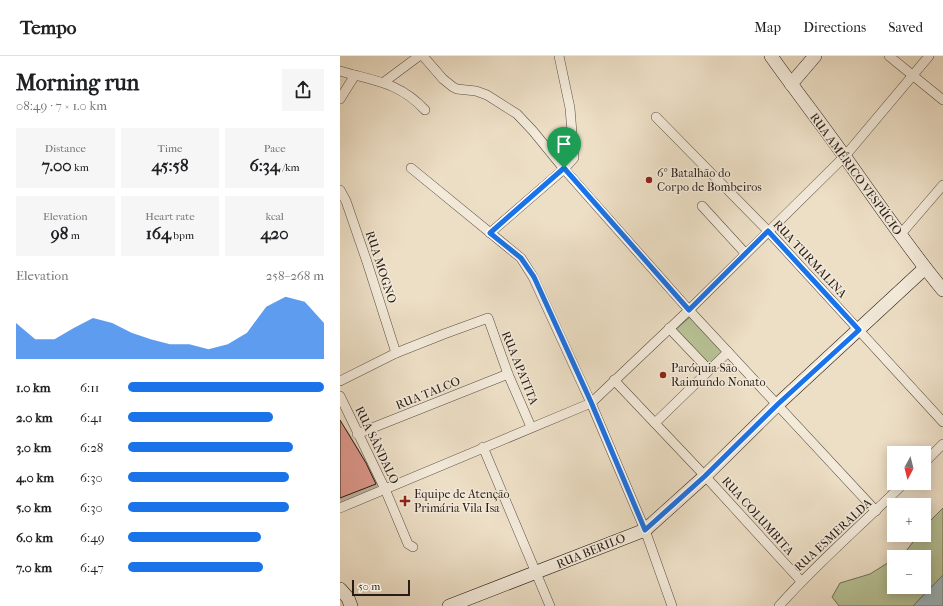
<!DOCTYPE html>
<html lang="en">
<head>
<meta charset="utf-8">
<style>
  :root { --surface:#fff; --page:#f6f6f6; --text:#202124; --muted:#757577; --line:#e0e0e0; --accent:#1a73e8 }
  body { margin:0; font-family:"IM FELL French Canon",serif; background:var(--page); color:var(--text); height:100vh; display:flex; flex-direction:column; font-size:15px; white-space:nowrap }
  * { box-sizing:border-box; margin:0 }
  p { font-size:13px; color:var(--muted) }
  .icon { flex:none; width:22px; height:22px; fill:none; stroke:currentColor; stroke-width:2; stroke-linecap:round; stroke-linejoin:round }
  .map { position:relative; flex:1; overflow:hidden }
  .details { display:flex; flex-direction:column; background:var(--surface); width:340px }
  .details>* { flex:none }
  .needle { width:26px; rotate:187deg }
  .controls { position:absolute; left:547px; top:390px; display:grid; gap:8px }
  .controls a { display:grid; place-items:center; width:44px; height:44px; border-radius:0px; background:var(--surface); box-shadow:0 2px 10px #0003; font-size:20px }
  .scale { position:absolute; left:12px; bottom:10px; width:58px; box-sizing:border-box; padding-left:4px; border:2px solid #281d16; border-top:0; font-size:11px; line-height:14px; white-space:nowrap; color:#281d16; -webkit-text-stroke:3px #f3eada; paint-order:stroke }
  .pin { position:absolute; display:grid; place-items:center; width:34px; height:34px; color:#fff; margin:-41px -17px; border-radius:50% 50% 50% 0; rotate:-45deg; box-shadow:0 0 4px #0007 }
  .pin .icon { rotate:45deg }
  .round { display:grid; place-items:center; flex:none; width:42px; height:42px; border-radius:0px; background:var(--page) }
  .head { display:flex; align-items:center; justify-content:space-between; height:68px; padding:0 16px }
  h1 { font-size:22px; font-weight:700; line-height:30px }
  .stats { display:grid; grid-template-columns:repeat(3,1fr); gap:6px; height:68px; padding:4px 16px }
  .stats div { display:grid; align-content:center; border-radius:0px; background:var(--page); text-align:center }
  .stats b { font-size:17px; font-weight:700 }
  .stats small { font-size:11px; font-weight:400 }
  .stats p { font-size:11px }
  .chart { height:112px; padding:8px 16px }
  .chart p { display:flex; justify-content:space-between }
  .chart svg { width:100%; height:72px; margin-top:4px; fill:var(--accent); opacity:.7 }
  ul { padding:0 16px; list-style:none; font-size:13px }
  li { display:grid; grid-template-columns:64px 48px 1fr; align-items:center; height:30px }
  li i { height:10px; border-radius:5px; background:var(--accent) }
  header { display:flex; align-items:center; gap:24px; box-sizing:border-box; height:56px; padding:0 20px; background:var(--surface); border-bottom:1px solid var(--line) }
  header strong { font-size:19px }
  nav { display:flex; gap:22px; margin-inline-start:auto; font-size:14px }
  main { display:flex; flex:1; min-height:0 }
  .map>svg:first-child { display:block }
</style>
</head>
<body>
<header>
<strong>Tempo</strong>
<nav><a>Map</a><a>Directions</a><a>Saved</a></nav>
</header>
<main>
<section class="details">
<div class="head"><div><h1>Morning run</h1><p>08:49 · 7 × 1.0 km</p></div><a class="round"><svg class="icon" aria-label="share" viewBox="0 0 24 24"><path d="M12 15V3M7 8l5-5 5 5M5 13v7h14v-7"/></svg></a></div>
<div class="stats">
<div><p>Distance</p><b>7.00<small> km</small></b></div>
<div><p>Time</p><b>45:58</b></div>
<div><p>Pace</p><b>6:34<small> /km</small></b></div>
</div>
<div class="stats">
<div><p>Elevation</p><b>98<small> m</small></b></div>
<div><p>Heart rate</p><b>164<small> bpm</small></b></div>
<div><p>kcal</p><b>420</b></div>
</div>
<div class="chart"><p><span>Elevation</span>258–268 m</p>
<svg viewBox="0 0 160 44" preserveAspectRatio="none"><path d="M0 44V22L10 32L20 32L30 25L40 19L50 22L60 28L70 32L80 35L90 35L100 38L110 35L120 28L130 12L140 6L150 9L160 22V44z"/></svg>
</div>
<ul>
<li><b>1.0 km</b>6:11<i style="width:100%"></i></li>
<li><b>2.0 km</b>6:41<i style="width:74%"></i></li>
<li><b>3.0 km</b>6:28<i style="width:84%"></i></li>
<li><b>4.0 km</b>6:30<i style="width:82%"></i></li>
<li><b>5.0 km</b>6:30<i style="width:82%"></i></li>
<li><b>6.0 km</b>6:49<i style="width:68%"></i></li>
<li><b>7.0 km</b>6:47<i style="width:69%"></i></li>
</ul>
</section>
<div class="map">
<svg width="603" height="550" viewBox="0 0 603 550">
  <rect width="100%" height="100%" fill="#eddfc6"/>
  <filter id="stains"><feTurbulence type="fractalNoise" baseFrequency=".005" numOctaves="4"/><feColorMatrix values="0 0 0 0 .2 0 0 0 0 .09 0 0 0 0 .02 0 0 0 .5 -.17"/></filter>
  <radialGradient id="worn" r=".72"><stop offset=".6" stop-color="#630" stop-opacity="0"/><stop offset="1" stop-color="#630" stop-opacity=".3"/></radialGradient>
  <!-- green -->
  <g fill="#b7c296" stroke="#707056">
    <polygon points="352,259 387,296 370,312 335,274"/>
    <polygon points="603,452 603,519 573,550 499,550 492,541 500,527 530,518 554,503 554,531 584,531 584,501 557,501 567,494 578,479 584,479 584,471"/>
  </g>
  <!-- water -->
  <polygon fill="#9fb9c0" stroke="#6f7b7c" points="603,519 603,550 573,550"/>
  <!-- shadow -->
  <polygon fill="#0003" points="2,368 8,375 32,415 41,434 0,451 0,369"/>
  <!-- building -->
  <polygon fill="#dd988b" stroke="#281d16" points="0,364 26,407 36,428 0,442"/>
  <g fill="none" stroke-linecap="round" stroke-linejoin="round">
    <defs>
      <g id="street">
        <polyline points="83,0 103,23 113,31 117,33 136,35 147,39 177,58 193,75 224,113 349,254 536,455"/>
        <polyline points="549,0 603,44"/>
        <path d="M0,15C34,25 59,26 85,54"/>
        <polyline points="44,26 79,0"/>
        <polyline points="0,43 15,19"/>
        <polyline points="316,61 428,175 603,366"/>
        <polyline points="71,112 181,202 193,221 251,347 305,474 332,550"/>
        <polyline points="0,134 6,145 27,206 56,297"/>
        <polyline points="362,150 405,197"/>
        <polyline points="150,177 224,113 234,102 230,52 219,0"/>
        <polyline points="560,179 603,129"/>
        <polyline points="329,272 369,314"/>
        <polyline points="274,324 365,420 461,525"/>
        <polyline points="0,325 56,297 104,278 148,262 168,318 191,371"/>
        <polyline points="0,340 45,433 68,488 73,491"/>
        <polyline points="315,367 388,296"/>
        <polyline points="17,378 168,318"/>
        <polyline points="143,391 210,550"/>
        <polyline points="584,407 603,388"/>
        <polyline points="0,452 251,347 349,254 505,100 589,0"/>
        <path d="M439,550C478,506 523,468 564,427"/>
      </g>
      <g id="secondary">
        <path d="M431,0C455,34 481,67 505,101C537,146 568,192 603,234"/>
        <polyline points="451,28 475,0"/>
        <polyline points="0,533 8,542 11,550"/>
        <polyline points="109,550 305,474 365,420 438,348 585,212"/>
      </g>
    </defs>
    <!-- street casing -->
    <use href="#street" stroke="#594e42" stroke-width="10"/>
    <!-- secondary casing -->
    <use href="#secondary" stroke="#281d16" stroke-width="14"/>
    <!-- street -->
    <use href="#street" stroke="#f3eada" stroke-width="9"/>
    <!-- secondary -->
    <use href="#secondary" stroke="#f3eada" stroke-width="13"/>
  </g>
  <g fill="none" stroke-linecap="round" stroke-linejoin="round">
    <defs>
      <polygon id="route" points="224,112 349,254 428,175 519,274 438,348 365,420 305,474 251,346 194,221 181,202 150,177"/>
    </defs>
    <!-- route casing -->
    <use href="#route" stroke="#fff" stroke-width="8"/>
    <!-- route -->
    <use href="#route" stroke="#1a73e8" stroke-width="5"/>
  </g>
  <!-- markers -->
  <g fill="#8f2418" stroke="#f3eada" stroke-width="1.5">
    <circle cx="309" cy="124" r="4"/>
    <circle cx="323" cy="319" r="4"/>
    <path d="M63 439h4v4h4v4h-4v4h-4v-4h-4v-4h4z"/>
  </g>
  <g text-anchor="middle" stroke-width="3" stroke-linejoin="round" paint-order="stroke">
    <!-- poi labels -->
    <g font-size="12" fill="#281d16" stroke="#f3eada" text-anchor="start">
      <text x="317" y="121">6º Batalhão do<tspan x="317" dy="14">Corpo de Bombeiros</tspan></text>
      <text x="331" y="316">Paróquia São<tspan x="331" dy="14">Raimundo Nonato</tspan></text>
      <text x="74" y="442">Equipe de Atenção<tspan x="74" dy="14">Primária Vila Isa</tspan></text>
    </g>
    <!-- street labels -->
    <g font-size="12" fill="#281d16" stroke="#f3eada">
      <text transform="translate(516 118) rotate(54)" y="4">RUA AMÉRICO VESPÚCIO</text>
      <text transform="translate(470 203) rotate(47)" y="4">RUA TURMALINA</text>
      <text transform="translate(41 211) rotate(72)" y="4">RUA MOGNO</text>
      <text transform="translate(180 312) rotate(68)" y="4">RUA APATITA</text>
      <text transform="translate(88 337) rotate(-22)" y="4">RUA TALCO</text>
      <text transform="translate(37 389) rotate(64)" y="4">RUA SÂNDALO</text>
      <text transform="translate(418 460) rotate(48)" y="4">RUA COLUMBITA</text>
      <text transform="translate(493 479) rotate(-43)" y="4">RUA ESMERALDA</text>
      <text transform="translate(251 495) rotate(-22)" y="4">RUA BERILO</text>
    </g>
  </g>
  <rect width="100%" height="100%" filter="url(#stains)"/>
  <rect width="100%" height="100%" fill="url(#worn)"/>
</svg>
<div class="controls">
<a><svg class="needle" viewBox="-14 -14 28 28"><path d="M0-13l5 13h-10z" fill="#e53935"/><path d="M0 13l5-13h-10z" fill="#757577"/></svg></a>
<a>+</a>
<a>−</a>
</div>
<div class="scale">50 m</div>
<div class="pin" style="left:224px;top:112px;background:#1e9e55"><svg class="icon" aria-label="arrive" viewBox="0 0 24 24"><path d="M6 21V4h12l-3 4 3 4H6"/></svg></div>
</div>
</main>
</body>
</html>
